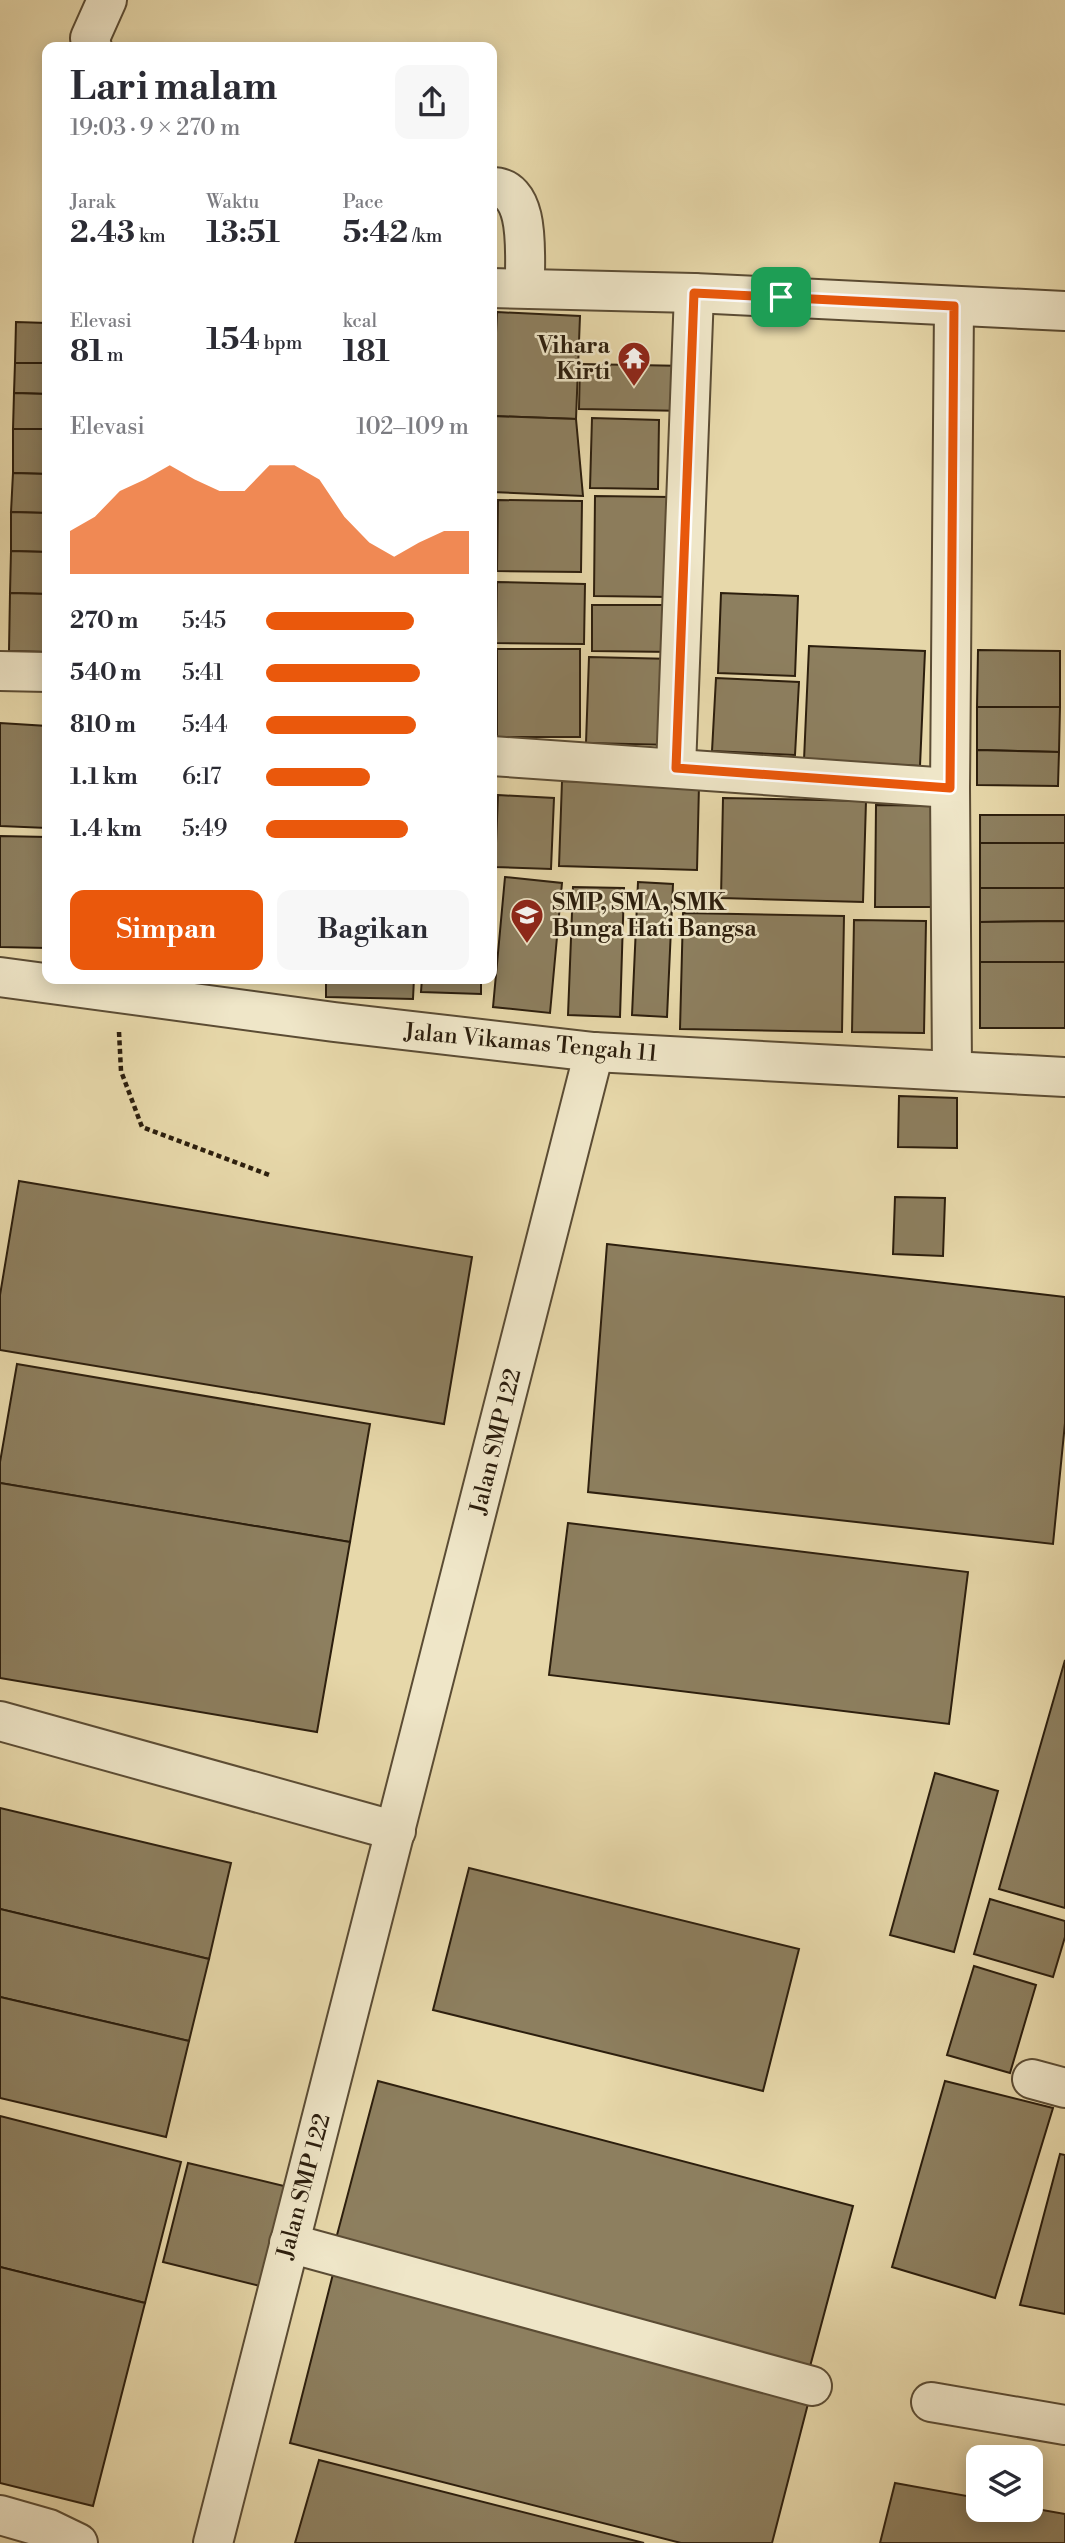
<!DOCTYPE html>
<html lang="id">
<head>
<meta charset="utf-8">
<style>
  :root { --surface:#fff; --page:#f7f7f7; --text:#2b2b33; --muted:#7c7c81; --accent:#ea580c }
  body { margin:0; font-family:"Libre Bodoni",serif; background:var(--page); color:var(--text); height:100vh; display:flex; flex-direction:column; font-size:26px; white-space:nowrap }
  * { box-sizing:border-box; margin:0 }
  p { font-size:23px; color:var(--muted) }
  .icon { flex:none; width:38px; height:38px; fill:none; stroke:currentColor; stroke-width:2; stroke-linecap:round; stroke-linejoin:round }
  .map { position:relative; flex:1; overflow:hidden }
  .drawer { position:absolute; left:42px; top:42px; width:455px; height:942px; display:flex; flex-direction:column; background:var(--surface); border-radius:14px; box-shadow:0 4px 18px #0003 }
  .drawer>* { flex:none }
  .buttons { position:absolute; left:966px; top:2445px; display:grid; gap:14px }
  .buttons a { display:grid; place-items:center; width:77px; height:77px; border-radius:14px; background:var(--surface); box-shadow:0 4px 18px #0003; font-size:35px }
  .pin { position:absolute; display:grid; place-items:center; width:60px; height:60px; color:#fff; margin:-30px; border-radius:14px; box-shadow:0 4px 10px #0006 }
  .round { display:grid; place-items:center; flex:none; width:74px; height:74px; border-radius:14px; background:var(--page) }
  .head { display:flex; align-items:center; justify-content:space-between; height:119px; padding:0 28px }
  h1 { font-size:38px; font-weight:800; line-height:52px }
  .metrics { display:grid; grid-template-columns:repeat(3,1fr); gap:10px; height:119px; padding:7px 28px }
  .metrics div { display:grid; align-content:center }
  .metrics b { font-size:30px; font-weight:800 }
  .metrics small { font-size:19px; font-weight:400 }
  .metrics p { font-size:19px }
  .chart { height:196px; padding:14px 28px }
  .chart p { display:flex; justify-content:space-between }
  .chart svg { width:100%; height:126px; margin-top:7px; fill:var(--accent); opacity:.7 }
  .action { display:flex; gap:14px; margin-top:auto; padding:14px 28px }
  .action a { flex:1; height:80px; border-radius:14px; background:var(--accent); color:#fff; font-size:28px; font-weight:800; line-height:80px; text-align:center }
  .action a+a { background:var(--page); color:var(--text) }
  ul { padding:0 28px; list-style:none; font-size:23px }
  li { display:grid; grid-template-columns:112px 84px 1fr; align-items:center; height:52px }
  li i { height:18px; border-radius:9px; background:var(--accent) }
  .map>svg:first-child { display:block }
</style>
</head>
<body>
<div class="map">
<svg width="1065" height="2543" viewBox="0 0 1065 2543">
  <rect width="100%" height="100%" fill="#e7d8aa"/>
  <filter id="stains"><feTurbulence type="fractalNoise" baseFrequency=".00286" numOctaves="4"/><feColorMatrix values="0 0 0 0 .2 0 0 0 0 .09 0 0 0 0 .02 0 0 0 .5 -.17"/></filter>
  <radialGradient id="worn" r=".72"><stop offset=".6" stop-color="#630" stop-opacity="0"/><stop offset="1" stop-color="#630" stop-opacity=".3"/></radialGradient>
  <!-- building -->
  <g fill="#8d7f5f" stroke="#2c1e0d" stroke-width="2">
    <polygon points="497,312 580,316 576,419 492,416"/>
    <polygon points="16,322 47,323 47,363 15,363"/>
    <polygon points="15,363 47,363 47,394 14,393"/>
    <polygon points="580,364 688,366 687,411 579,409"/>
    <polygon points="14,393 47,394 47,429 13,429"/>
    <polygon points="492,416 576,419 583,496 492,492"/>
    <polygon points="592,418 659,420 658,489 590,488"/>
    <polygon points="13,429 47,429 47,474 13,473"/>
    <polygon points="13,473 47,474 47,513 11,512"/>
    <polygon points="595,496 671,497 670,597 594,596"/>
    <polygon points="498,500 582,501 581,572 497,571"/>
    <polygon points="11,512 47,513 47,552 11,551"/>
    <polygon points="11,551 47,552 47,594 10,593"/>
    <polygon points="497,582 585,584 584,644 496,643"/>
    <polygon points="10,593 47,594 47,652 9,651"/>
    <polygon points="721,593 798,596 795,676 718,673"/>
    <polygon points="592,605 672,605 672,652 592,651"/>
    <polygon points="809,646 925,651 920,766 804,760"/>
    <rect x="497" y="649" width="83" height="88"/>
    <polygon points="978,650 1060,651 1060,707 977,707"/>
    <polygon points="589,657 674,659 672,745 586,743"/>
    <polygon points="716,678 799,682 795,755 712,751"/>
    <polygon points="977,707 1060,707 1059,752 977,750"/>
    <polygon points="0,723 47,726 47,828 0,826"/>
    <polygon points="977,750 1059,752 1058,786 977,785"/>
    <polygon points="562,781 699,785 697,870 559,866"/>
    <polygon points="498,795 554,798 551,869 495,867"/>
    <polygon points="723,798 866,801 863,902 721,898"/>
    <polygon points="876,805 946,806 946,907 875,907"/>
    <rect x="980" y="815" width="85" height="28"/>
    <polygon points="0,836 47,837 47,948 0,947"/>
    <rect x="980" y="843" width="85" height="45"/>
    <polygon points="505,877 562,883 550,1013 493,1007"/>
    <polygon points="638,882 673,884 667,1017 632,1015"/>
    <polygon points="573,887 624,888 620,1017 568,1015"/>
    <polygon points="980,888 1065,888 1065,921 980,922"/>
    <polygon points="683,913 844,916 842,1032 680,1029"/>
    <polygon points="854,920 926,921 924,1033 852,1032"/>
    <polygon points="1065,921 1065,962 980,962 980,922"/>
    <rect x="980" y="962" width="85" height="66"/>
    <polygon points="326,978 414,978 413,999 326,997"/>
    <polygon points="422,978 481,978 481,994 421,992"/>
    <polygon points="899,1096 957,1098 957,1148 898,1147"/>
    <polygon points="19,1181 472,1257 444,1424 0,1350 0,1295"/>
    <polygon points="895,1197 945,1198 943,1256 893,1254"/>
    <polygon points="607,1244 1065,1297 1065,1423 1053,1544 588,1492"/>
    <polygon points="17,1364 370,1424 350,1542 0,1483 0,1462"/>
    <polygon points="0,1483 350,1542 317,1732 0,1678"/>
    <polygon points="568,1523 968,1572 949,1724 549,1675"/>
    <polygon points="1065,1660 1065,1908 999,1889"/>
    <polygon points="935,1773 998,1791 954,1952 890,1935"/>
    <polygon points="0,1808 231,1863 209,1959 0,1909"/>
    <polygon points="469,1868 799,1949 763,2091 433,2010"/>
    <polygon points="990,1899 1065,1921 1065,1937 1053,1977 974,1954"/>
    <polygon points="0,1909 209,1959 189,2041 0,1997"/>
    <polygon points="974,1966 1036,1985 1010,2073 947,2055"/>
    <polygon points="0,1997 189,2041 166,2137 0,2098"/>
    <polygon points="378,2081 853,2206 808,2374 333,2250"/>
    <polygon points="945,2081 1053,2108 995,2298 892,2267"/>
    <polygon points="0,2116 181,2162 145,2303 0,2267"/>
    <polygon points="1060,2154 1065,2155 1065,2314 1020,2305"/>
    <polygon points="188,2163 288,2187 264,2287 163,2262"/>
    <polygon points="0,2267 145,2303 93,2506 0,2483"/>
    <polygon points="333,2274 810,2396 772,2543 681,2543 290,2443"/>
    <polygon points="319,2460 644,2543 295,2543"/>
    <polygon points="895,2483 978,2498 978,2510 1031,2508 1065,2514 1065,2543 880,2543"/>
  </g>
  <g fill="none" stroke-linecap="round" stroke-linejoin="round">
    <defs>
      <g id="minor">
        <polyline points="92,47 90,38 107,0"/>
        <path d="M492,187C533,187 524,259 525,287"/>
        <polyline points="492,288 694,293 1065,311"/>
        <polyline points="0,671 47,672"/>
        <polyline points="492,756 950,788"/>
        <polyline points="676,768 694,293"/>
        <polyline points="0,977 334,1022 594,1052 1065,1077"/>
        <polyline points="952,1069 950,788 954,306"/>
        <polyline points="0,1721 396,1831"/>
        <polyline points="1032,2079 1065,2088"/>
        <polyline points="289,2243 812,2386"/>
        <polyline points="931,2402 1065,2425"/>
        <polyline points="0,2515 49,2529 78,2543"/>
        <polyline points="213,2543 594,1052"/>
      </g>
    </defs>
    <!-- minor casing -->
    <use href="#minor" stroke="#5b4c34" stroke-width="42"/>
    <!-- path -->
    <polyline stroke="#2c1e0d" stroke-width="4.5" stroke-dasharray="5 3.5" stroke-linecap="butt" points="119,1032 121,1071 142,1127 272,1176"/>
    <!-- minor -->
    <use href="#minor" stroke="#efe6c8" stroke-width="38"/>
  </g>
  <g fill="none" stroke-linecap="round" stroke-linejoin="round">
    <defs>
      <polygon id="route" points="694,293 954,306 950,788 676,768"/>
    </defs>
    <!-- route casing -->
    <use href="#route" stroke="#fff" stroke-width="14"/>
    <!-- route -->
    <use href="#route" stroke="#ea580c" stroke-width="9"/>
  </g>
  <!-- icons -->
  <defs>
    <symbol id="temple-pin" viewBox="-11 -11 22 30"><path d="M0 17L-7.5 6A9.5 9.5 0 1 1 7.5 6Z" fill="#8f2418" stroke="#efe6c8"/><path d="M0-6L5-2H3V0L6.5 2.5H4V6H1.5V3h-3V6H-4V2.5H-6.5L-3 0V-2H-5Z" fill="#fff"/></symbol>
    <symbol id="school-pin" viewBox="-11 -11 22 30"><path d="M0 17L-7.5 6A9.5 9.5 0 1 1 7.5 6Z" fill="#8f2418" stroke="#efe6c8"/><path d="M0-5L7-2L0 1L-7-2ZM-4 1L0 2.5L4 1V4Q0 6-4 4Z" fill="#fff"/></symbol>
  </defs>
  <g fill-rule="evenodd">
    <use href="#temple-pin" x="615" y="339" width="38" height="52"/>
    <use href="#school-pin" x="508" y="896" width="38" height="52"/>
  </g>
  <g text-anchor="middle" stroke-width="5" stroke-linejoin="round" paint-order="stroke">
    <!-- poi labels -->
    <g font-size="23" font-weight="bold" fill="#2c1e0d" stroke="#efe6c8" text-anchor="end">
      <text x="610" y="353">Vihara<tspan x="610" dy="26">Kirti</tspan></text>
      <text x="552" y="910" text-anchor="start">SMP, SMA, SMK<tspan x="552" dy="26">Bunga Hati Bangsa</tspan></text>
    </g>
    <!-- street labels -->
    <g font-size="23" fill="#2c1e0d" stroke="#efe6c8">
      <text transform="translate(531 1042) rotate(5)" y="8">Jalan Vikamas Tengah 11</text>
      <text transform="translate(495 1441) rotate(-76)" y="8">Jalan SMP 122</text>
      <text transform="translate(303 2186) rotate(-75)" y="8">Jalan SMP 122</text>
    </g>
  </g>
  <rect width="100%" height="100%" filter="url(#stains)"/>
  <rect width="100%" height="100%" fill="url(#worn)"/>
</svg>
<div class="buttons">
<a><svg class="icon" aria-label="layers" viewBox="0 0 24 24"><path d="M12 4l9 5-9 5-9-5zM3 14l9 5 9-5"/></svg></a>
</div>
<div class="pin" style="left:781px;top:297px;background:#1e9e55"><svg class="icon" aria-label="arrive" viewBox="0 0 24 24"><path d="M6 21V4h12l-3 4 3 4H6"/></svg></div>
<section class="drawer">
<div class="head"><div><h1>Lari malam</h1><p>19:03 · 9 × 270 m</p></div><a class="round"><svg class="icon" aria-label="share" viewBox="0 0 24 24"><path d="M12 15V3M7 8l5-5 5 5M5 13v7h14v-7"/></svg></a></div>
<div class="metrics">
<div><p>Jarak</p><b>2.43<small> km</small></b></div>
<div><p>Waktu</p><b>13:51</b></div>
<div><p>Pace</p><b>5:42<small> /km</small></b></div>
</div>
<div class="metrics">
<div><p>Elevasi</p><b>81<small> m</small></b></div>
<div><b>154<small> bpm</small></b></div>
<div><p>kcal</p><b>181</b></div>
</div>
<div class="chart"><p><span>Elevasi</span>102–109 m</p>
<svg viewBox="0 0 160 44" preserveAspectRatio="none"><path d="M0 44V29L10 24L20 15L30 11L40 6L50 11L60 15L70 15L80 6L90 6L100 11L110 24L120 33L130 38L140 33L150 29L160 29V44z"/></svg>
</div>
<ul>
<li><b>270 m</b>5:45<i style="width:73%"></i></li>
<li><b>540 m</b>5:41<i style="width:76%"></i></li>
<li><b>810 m</b>5:44<i style="width:74%"></i></li>
<li><b>1.1 km</b>6:17<i style="width:51%"></i></li>
<li><b>1.4 km</b>5:49<i style="width:70%"></i></li>
</ul>
<div class="action"><a>Simpan</a><a>Bagikan</a></div>
</section>
</div>
</body>
</html>
